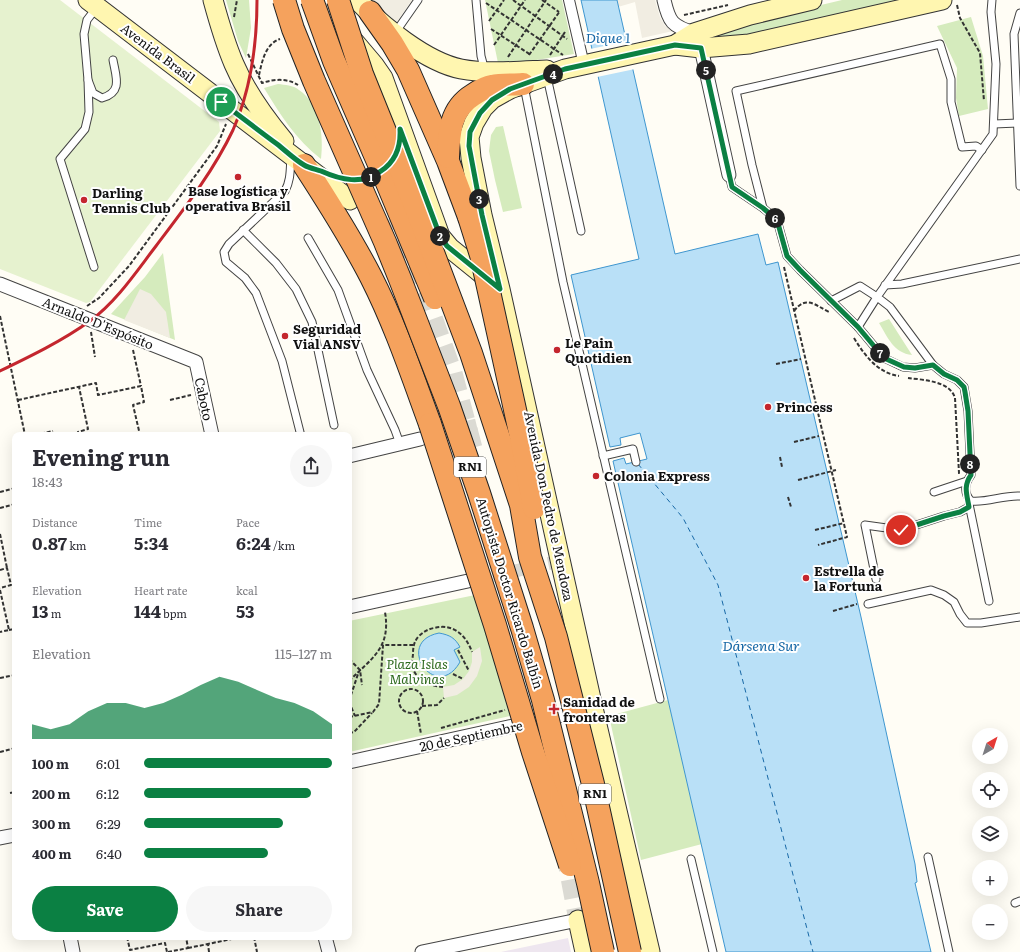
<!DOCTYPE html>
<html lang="en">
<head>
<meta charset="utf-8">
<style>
  :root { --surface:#fff; --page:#f7f7f7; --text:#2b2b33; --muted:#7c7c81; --accent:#0b8043 }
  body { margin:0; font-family:Literata,serif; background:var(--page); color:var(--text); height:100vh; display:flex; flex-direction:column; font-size:15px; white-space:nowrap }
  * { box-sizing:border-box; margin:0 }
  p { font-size:13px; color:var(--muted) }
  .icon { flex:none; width:22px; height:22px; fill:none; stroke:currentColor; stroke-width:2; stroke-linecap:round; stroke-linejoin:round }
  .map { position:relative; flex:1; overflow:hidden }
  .details { position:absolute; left:12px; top:432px; width:340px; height:508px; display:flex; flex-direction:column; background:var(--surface); border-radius:8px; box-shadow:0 4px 16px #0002 }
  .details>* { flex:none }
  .needle { width:26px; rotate:39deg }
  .fabs { position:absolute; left:972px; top:728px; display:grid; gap:8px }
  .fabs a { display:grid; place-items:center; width:36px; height:36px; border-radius:50%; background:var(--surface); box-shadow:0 4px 16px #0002; font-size:20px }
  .pin { position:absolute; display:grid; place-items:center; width:34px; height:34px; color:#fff; margin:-17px; border:2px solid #fff; border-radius:50%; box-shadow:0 1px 4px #0007 }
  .km { position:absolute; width:20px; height:20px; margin:-10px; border-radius:50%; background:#222; color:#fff; font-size:11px; line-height:20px; text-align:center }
  .round { display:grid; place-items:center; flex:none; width:42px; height:42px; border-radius:21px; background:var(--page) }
  .overview { display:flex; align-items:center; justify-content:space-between; height:68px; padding:0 20px }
  h1 { font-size:22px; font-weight:700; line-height:30px }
  .metrics { display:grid; grid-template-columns:repeat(3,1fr); gap:6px; height:68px; padding:4px 20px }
  .metrics div { display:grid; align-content:center }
  .metrics b { font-size:17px; font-weight:700 }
  .metrics small { font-size:11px; font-weight:400 }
  .metrics p { font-size:11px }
  .chart { height:112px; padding:8px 20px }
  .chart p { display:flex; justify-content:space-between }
  .chart svg { width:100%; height:72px; margin-top:4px; fill:var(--accent); opacity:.7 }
  .button { display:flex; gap:8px; margin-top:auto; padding:8px 20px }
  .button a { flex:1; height:46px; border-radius:24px; background:var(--accent); color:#fff; font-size:16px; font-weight:700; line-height:46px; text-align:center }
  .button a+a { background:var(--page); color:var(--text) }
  ul { padding:0 20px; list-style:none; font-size:13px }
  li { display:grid; grid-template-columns:64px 48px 1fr; align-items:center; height:30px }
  li i { height:10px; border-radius:5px; background:var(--accent) }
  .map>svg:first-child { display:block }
</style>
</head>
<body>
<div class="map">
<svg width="1020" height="952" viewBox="0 0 1020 952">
  <rect width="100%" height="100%" fill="#fffdf5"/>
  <!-- industrial -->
  <polygon fill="#eee6ef" points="568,938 571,952 501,952"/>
  <!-- green -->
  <g fill="#d5ebbd">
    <polygon points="226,0 249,0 251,28 246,58 238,41"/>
    <polygon points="485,0 562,0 574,54 505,65 498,63"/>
    <polygon points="842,0 922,0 748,36 693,42 779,15"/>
    <polygon points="971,17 983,56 988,109 959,116 956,98 957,68 937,26"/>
    <path d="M278,84C285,85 293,85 299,90C320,104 324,136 321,159C296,140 280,114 264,88Z"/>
    <polygon points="503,126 522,208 503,212 495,180 489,151 491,135 496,127"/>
    <polygon points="163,253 175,340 111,314 145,277"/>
    <path d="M889,319L912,355C894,353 888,338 879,323Z"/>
    <polygon points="480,594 519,714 349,752 349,621"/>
    <polygon points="668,700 702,844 641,860 609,716"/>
  </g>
  <!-- pitch -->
  <polygon fill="#e6f2cf" points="0,0 60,0 219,122 220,131 90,302 86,303 0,269"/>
  <!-- plaza -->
  <g fill="#f1ede2">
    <polygon points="368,0 412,0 396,23"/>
    <polygon points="617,0 655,0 660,17 665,26 673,31 642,38 635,2 618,7"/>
    <polygon points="140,289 151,294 166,312 170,338 124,320"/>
    <polygon points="480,647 482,661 477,676 469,687 457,695 444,698 443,687 454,685 463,679 469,671 472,662 472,652"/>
  </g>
  <!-- water -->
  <g fill="#b9e0f7" stroke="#3f96cf">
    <polygon points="581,0 617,0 675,254 758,234 766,265 778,262 861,617 915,864 917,882 915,883 931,952 726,952 613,461 624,458 626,464 647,459 640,433 620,438 621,445 610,447 571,275 639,259"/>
    <path d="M439,633C450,635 455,638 460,647L454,650L460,662C436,704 393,642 439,633Z"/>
  </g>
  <!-- pier -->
  <polygon fill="#fffdf5" points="629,41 635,69 597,77 590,49"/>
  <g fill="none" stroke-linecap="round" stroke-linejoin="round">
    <!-- ferry -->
    <polyline stroke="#1768a6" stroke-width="1" stroke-dasharray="5 4" stroke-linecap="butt" points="638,464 683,518 718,585 813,952"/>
    <!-- minor-tunnel -->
    <g stroke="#dbdad3" stroke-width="13" stroke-dasharray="13 6" stroke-linecap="butt">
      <polyline points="427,437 523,414"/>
      <polyline points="474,580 560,561"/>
    </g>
    <!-- secondary-tunnel -->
    <g stroke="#dbdad3" stroke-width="19" stroke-dasharray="19 10" stroke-linecap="butt">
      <polyline points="376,221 397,239 403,246 416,270 453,373 474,452"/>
      <polyline points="565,851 578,920"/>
    </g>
    <defs>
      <g id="service">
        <polyline points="476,0 481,56 485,71"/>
        <path d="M992,0L991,12L996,64L993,134L877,297L890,307L933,365L944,374L957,380L964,387L968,411L971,475C965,483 963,493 971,501C987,503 1003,495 1020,496"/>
        <path d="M97,7L87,20L84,34L88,80L93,93L102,98C123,92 116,77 113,60"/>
        <polyline points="1020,13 1014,34 1020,186"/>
        <polyline points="395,33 418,0"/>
        <polyline points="547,77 581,231"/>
        <polyline points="88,80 89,112 85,129 60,159 94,267"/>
        <polyline points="524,86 563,282 660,699"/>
        <polyline points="994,124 1018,123"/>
        <path d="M291,157C290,169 291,180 285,191L229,244L224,252L226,262L245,278L256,293L282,361L300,432"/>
        <polyline points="729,175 732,187 763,208 777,220 787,256 800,270 858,327"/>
        <polyline points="763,208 752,165 736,91 940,44 951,79 951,102 962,147 976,146 982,150"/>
        <polyline points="243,230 276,263 296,289 312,322 334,425"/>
        <polyline points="308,238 338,290 367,370 395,430 400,444"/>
        <polyline points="885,285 902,284 1020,259"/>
        <polyline points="831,301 860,286 877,297 858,327 884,358 903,367 915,368 933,365"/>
        <polyline points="603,456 633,449 636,462"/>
        <polyline points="934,492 967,481"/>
        <polyline points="969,504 989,601"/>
        <polyline points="876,579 865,525 901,530 944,516 960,512 969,507"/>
        <polyline points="868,604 931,590 944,595 954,602 960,614 967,623 981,623 1020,617"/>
        <polyline points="928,857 949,952"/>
        <polyline points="691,859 713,952"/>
        <polyline points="1015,903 1020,901"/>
      </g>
      <polyline id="pedestrian" points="569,0 584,65"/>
      <g id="minor">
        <path d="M664,0C669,22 672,26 694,33"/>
        <polyline points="701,48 729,175"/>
        <polyline points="0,284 196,362 212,435"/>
        <polyline points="349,456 420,439"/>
        <polyline points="349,607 468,581"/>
        <polyline points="349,762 582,711"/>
        <polyline points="0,838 15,835"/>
        <polyline points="70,937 73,952"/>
        <polyline points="325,937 329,952"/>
        <polyline points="422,952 578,920"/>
      </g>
      <g id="secondary">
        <polyline points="88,0 350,200"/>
        <path d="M213,0C219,22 225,43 234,64C246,92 265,118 284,141"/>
        <path d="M357,0C382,26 426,62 461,69C486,74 522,71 547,70"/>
        <polyline points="352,39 374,65 383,78 440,236 450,248 492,282"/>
        <polyline points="675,45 701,48 749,44 942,0"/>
        <polyline points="578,920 585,952"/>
        <polyline points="650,952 593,708 500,289 482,215 471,158 469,137 474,123 483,108 492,99 510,89 565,69 675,45 694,33 750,15 812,0"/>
      </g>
      <g id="motorway">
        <polyline points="370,12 392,43 408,70 448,161 469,217"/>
        <path d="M448,157C449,133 450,109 473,95C479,91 485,87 492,86C502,84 513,85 523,84"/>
        <path d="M304,165C328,202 351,238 371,277C395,324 412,375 430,424"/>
      </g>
    </defs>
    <!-- service casing -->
    <use href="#service" stroke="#444" stroke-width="9"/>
    <!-- pedestrian casing -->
    <use href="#pedestrian" stroke="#444" stroke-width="12"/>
    <!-- minor casing -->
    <use href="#minor" stroke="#444" stroke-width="15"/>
    <!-- secondary casing -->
    <use href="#secondary" stroke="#333" stroke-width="21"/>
    <!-- motorway casing -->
    <use href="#motorway" stroke="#222" stroke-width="24"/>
    <!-- path -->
    <g stroke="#333" stroke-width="2" stroke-dasharray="4 2" stroke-linecap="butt">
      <polyline points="513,0 567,39"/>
      <polyline points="542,0 559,12"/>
      <polyline points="486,3 563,55"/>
      <polyline points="957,5 960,18 980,53 984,101"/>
      <polyline points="684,15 728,5"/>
      <polyline points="234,17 237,0"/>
      <polyline points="489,21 504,0"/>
      <polyline points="491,29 531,55"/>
      <polyline points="494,45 525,0"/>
      <path d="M248,54L262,83C274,79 287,78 298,85"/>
      <polyline points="529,55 560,11"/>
      <polyline points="550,55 565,32"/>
      <polyline points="508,57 546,0"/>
      <path d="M259,75C262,62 265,44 280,39"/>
      <polyline points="784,267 847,537 818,545"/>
      <polyline points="87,306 99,298 129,266 217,146 226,124"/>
      <path d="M794,311C806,295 815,305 829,312"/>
      <polyline points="0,316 25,435"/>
      <polyline points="91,332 95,357"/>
      <path d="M854,338C865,356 878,373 899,376"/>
      <polyline points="133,350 141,386"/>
      <polyline points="776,364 801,359"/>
      <path d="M908,378C924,380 950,381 955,398L959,473H958"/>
      <polyline points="18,400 96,383 98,395 141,386 144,402 133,405 140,435"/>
      <polyline points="170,400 191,395"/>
      <polyline points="35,435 53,431"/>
      <polyline points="78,435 78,432 88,429 79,387"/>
      <polyline points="794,442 819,436"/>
      <polyline points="780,457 782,467"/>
      <polyline points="0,492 15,488"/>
      <polyline points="788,497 791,507"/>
      <polyline points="0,508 15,504"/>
      <polyline points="815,530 844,523"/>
      <polyline points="0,534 7,568"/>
      <polyline points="0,570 7,568 11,585 0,588"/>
      <polyline points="0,590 9,630 0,632"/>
      <polyline points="833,611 857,604"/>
      <polyline points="9,630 15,629"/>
      <polyline points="458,650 469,671"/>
      <polyline points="349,659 360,670 362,685"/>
      <polyline points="453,674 463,679"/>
      <polyline points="0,678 15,675"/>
      <path d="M349,681C372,658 391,648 385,612"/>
      <path d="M443,687C431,686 416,681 412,666C411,663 413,657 413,654C413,647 414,642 418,637C423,632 428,629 434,628C453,623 466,635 472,652"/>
      <circle cx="411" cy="701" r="12"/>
      <polyline points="349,701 359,671"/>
      <polyline points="349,702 355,716"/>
      <polyline points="422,706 437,705 444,698"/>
      <polyline points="417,711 421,734"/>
      <polyline points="349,717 373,712 379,704 383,645 413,645"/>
      <polyline points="441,728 505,710"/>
      <polyline points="349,733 354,732 372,713"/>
      <polyline points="0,752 15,748"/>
      <polyline points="10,793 15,792"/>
      <polyline points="127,937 130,950 165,943 167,952"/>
      <polyline points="254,937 257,952"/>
      <polyline points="188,948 208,944"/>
      <polyline points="168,952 188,948 186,937"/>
      <polyline points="209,952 208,944 241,937"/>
    </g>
    <!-- service -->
    <use href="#service" stroke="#fff" stroke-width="7"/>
    <!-- pedestrian -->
    <use href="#pedestrian" stroke="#fff" stroke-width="10"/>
    <!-- minor -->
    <use href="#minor" stroke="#fff" stroke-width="13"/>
    <!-- secondary -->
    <use href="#secondary" stroke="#fff6b0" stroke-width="19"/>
    <!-- motorway -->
    <use href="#motorway" stroke="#f5a25d" stroke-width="22"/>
    <!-- rail -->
    <path stroke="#c4262e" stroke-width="3" d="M0,371C31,356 62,341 90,321C117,301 136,272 156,246C184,209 213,172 233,130C251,89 257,44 257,0"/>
    <defs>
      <g id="motorway-bridge">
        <polyline points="284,0 293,29 314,81 385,242 400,279 449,406 479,493 522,628 543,700 588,883 603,952"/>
        <polyline points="312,0 334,61 385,178 435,298"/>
        <polyline points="338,0 362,74 418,213 471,353 521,505 530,557 556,637 593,784 630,952"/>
        <polyline points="469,217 481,255 521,437 534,508"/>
        <polyline points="430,424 495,625 533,752 570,865"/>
      </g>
    </defs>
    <!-- motorway-bridge casing -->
    <use href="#motorway-bridge" stroke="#222" stroke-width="24" stroke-linecap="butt"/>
    <!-- path-bridge -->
    <polyline stroke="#333" stroke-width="2" stroke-dasharray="4 2" stroke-linecap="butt" points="798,480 836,470"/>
    <!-- motorway-bridge -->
    <use href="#motorway-bridge" stroke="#f5a25d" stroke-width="22"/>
  </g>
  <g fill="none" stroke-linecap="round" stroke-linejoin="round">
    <defs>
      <path id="route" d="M221,102C240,116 258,130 277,144C286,151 294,159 304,165C309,168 315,169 321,171C341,180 362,185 381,171C396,161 401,147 400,129L440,236L447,246L500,289L482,215L469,146L470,132L480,113L492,100L510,89L565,69L675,45L701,48L732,187L763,208L777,220L787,256L800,270L858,327L884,358L904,367L915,368L933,365L944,374L957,380L964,387L965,392L968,411L971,475C963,486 967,495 969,507L960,512L944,516L901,530"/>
    </defs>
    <!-- route casing -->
    <use href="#route" stroke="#fff" stroke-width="8"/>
    <!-- route -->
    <use href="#route" stroke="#0b8043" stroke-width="5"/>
  </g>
  <!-- markers -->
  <g fill="#c4262e" stroke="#fff" stroke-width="1.5">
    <circle cx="238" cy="177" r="4"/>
    <circle cx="84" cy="200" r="4"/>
    <circle cx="285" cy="336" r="4"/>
    <circle cx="557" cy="350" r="4"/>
    <circle cx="768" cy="407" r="4"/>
    <circle cx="596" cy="476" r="4"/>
    <circle cx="806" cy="578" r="4"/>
    <path d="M552 703h4v4h4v4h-4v4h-4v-4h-4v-4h4z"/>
  </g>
  <g text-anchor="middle" stroke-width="4" stroke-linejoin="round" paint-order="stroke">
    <!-- shield labels -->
    <g fill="#fff" stroke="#585858" stroke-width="1">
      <rect x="454" y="457" width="32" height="20" rx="3"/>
      <rect x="579" y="784" width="32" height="20" rx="3"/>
    </g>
    <g font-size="12" font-weight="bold" fill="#111">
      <text x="470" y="471">RN1</text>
      <text x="595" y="798">RN1</text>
    </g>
    <!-- street labels -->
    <g font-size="13" fill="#111" stroke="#fff">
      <text transform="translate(158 53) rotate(37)" y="5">Avenida Brasil</text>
      <text transform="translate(98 323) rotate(22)" y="5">Arnaldo D'Espósito</text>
      <text transform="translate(204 399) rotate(78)" y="5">Caboto</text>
      <text transform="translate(549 506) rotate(78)" y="5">Avenida Don Pedro de Mendoza</text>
      <text transform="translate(510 593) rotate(73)" y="5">Autopista Doctor Ricardo Balbín</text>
      <text transform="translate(471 736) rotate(-12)" y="5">20 de Septiembre</text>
    </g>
    <!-- poi labels -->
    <g font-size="13" font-weight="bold" fill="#111" stroke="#fff" text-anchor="start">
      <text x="238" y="196" text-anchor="middle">Base logística y<tspan x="238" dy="15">operativa Brasil</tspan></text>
      <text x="92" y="198">Darling<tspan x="92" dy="15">Tennis Club</tspan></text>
      <text x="293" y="334">Seguridad<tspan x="293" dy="15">Vial ANSV</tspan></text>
      <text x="565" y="348">Le Pain<tspan x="565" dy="15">Quotidien</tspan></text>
      <text x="776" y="412">Princess</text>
      <text x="604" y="481">Colonia Express</text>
      <text x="814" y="576">Estrella de<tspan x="814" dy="15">la Fortuna</tspan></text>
      <text x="563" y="707">Sanidad de<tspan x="563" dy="15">fronteras</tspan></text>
    </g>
    <!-- park labels -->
    <g font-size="13" font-style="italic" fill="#2f6b1f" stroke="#fff">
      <text x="417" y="669">Plaza Islas<tspan x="417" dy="15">Malvinas</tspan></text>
    </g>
    <!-- water labels -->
    <g font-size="14" font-style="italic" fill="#1768a6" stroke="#fff">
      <text x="608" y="43">Dique 1</text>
      <text x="761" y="651">Dársena Sur</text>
    </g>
  </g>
</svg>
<div class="fabs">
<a><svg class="needle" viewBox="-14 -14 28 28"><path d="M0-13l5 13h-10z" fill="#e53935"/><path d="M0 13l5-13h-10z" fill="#7c7c81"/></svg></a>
<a><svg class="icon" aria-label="locate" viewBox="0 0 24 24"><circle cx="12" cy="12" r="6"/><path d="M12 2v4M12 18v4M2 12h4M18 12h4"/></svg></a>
<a><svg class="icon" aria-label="layers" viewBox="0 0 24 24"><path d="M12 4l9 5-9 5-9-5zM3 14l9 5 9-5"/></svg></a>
<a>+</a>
<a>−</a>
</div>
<div class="pin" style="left:221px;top:102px;background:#1e9e55"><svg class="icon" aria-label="arrive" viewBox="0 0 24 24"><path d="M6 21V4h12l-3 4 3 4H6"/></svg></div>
<div class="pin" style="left:901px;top:530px;background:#d93025"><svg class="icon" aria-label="check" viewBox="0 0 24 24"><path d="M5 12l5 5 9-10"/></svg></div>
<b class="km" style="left:371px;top:177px">1</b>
<b class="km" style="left:440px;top:236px">2</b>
<b class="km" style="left:479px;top:199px">3</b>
<b class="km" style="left:553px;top:74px">4</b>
<b class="km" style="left:706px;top:70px">5</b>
<b class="km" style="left:775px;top:218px">6</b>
<b class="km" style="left:880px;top:353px">7</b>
<b class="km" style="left:970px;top:464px">8</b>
<section class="details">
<div class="overview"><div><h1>Evening run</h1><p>18:43</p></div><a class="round"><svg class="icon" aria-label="share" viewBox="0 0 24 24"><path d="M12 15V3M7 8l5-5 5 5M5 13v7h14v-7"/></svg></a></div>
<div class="metrics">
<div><p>Distance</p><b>0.87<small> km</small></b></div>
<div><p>Time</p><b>5:34</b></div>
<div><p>Pace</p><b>6:24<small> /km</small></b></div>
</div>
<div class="metrics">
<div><p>Elevation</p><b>13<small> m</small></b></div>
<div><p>Heart rate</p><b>144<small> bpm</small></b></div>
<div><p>kcal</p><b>53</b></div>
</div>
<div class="chart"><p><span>Elevation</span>115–127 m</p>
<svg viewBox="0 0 160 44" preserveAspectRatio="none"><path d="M0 44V35L10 38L20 35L30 27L40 22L50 22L60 25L70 22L80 17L90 11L100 6L110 9L120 14L130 19L140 22L150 27L160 35V44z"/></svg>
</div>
<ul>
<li><b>100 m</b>6:01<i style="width:100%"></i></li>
<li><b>200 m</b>6:12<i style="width:89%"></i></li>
<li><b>300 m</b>6:29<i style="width:74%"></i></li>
<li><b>400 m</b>6:40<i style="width:66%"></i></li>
</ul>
<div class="button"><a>Save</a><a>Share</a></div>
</section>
</div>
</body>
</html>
